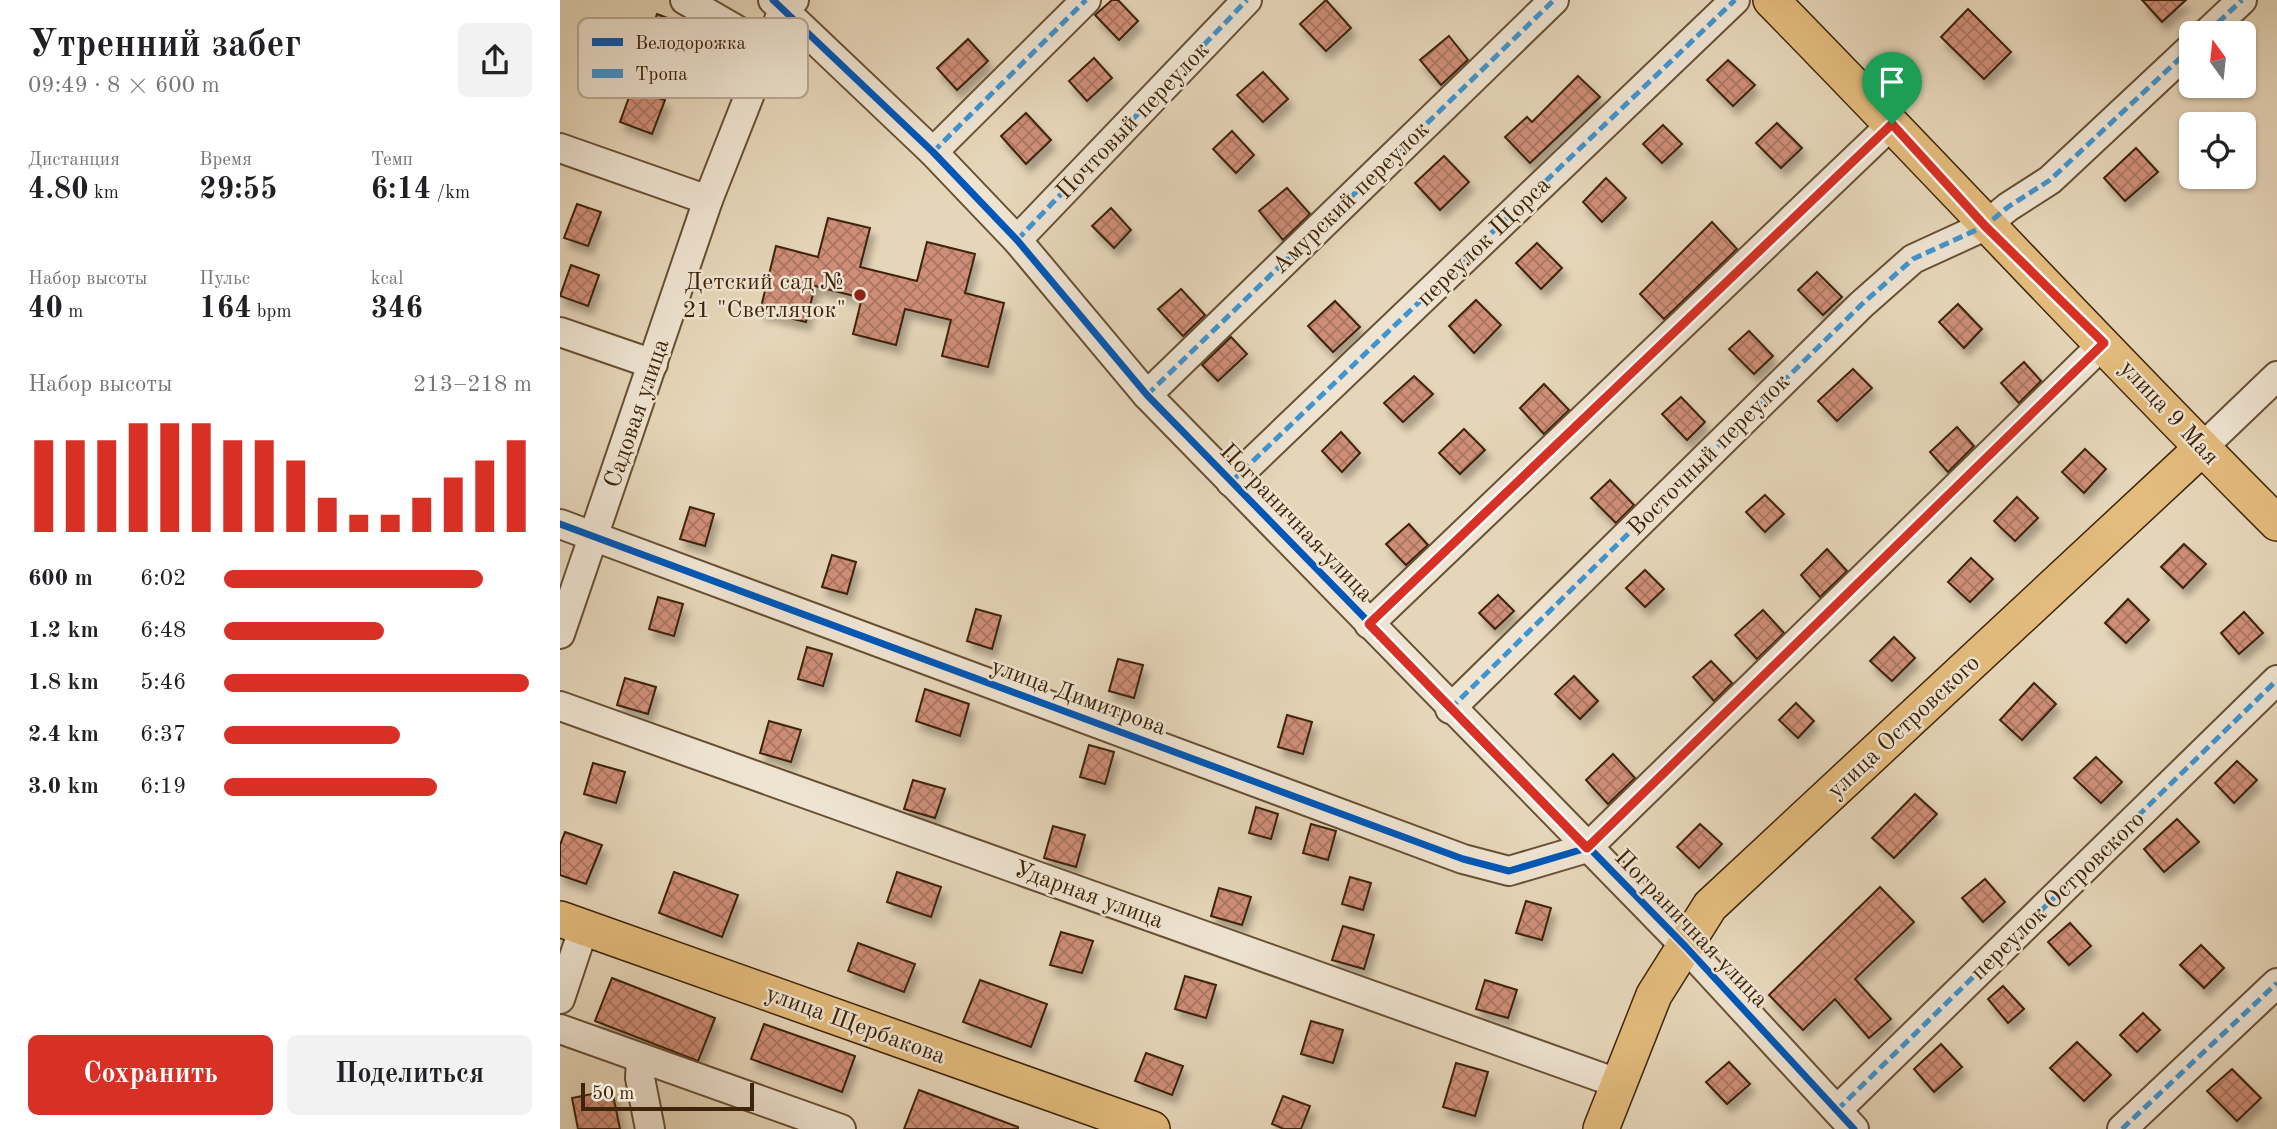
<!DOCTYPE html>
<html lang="ru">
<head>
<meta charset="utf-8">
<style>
  :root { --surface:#fff; --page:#f2f2f2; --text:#202124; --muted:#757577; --accent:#d93025 }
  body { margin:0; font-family:"Old Standard TT",serif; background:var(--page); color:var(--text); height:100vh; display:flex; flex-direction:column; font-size:26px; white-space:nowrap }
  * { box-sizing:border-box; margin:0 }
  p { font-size:23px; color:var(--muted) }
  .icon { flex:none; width:38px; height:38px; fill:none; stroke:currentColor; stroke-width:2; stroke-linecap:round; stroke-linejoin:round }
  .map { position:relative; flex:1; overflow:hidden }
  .panel { display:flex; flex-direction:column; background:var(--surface); width:560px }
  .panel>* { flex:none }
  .needle { width:46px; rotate:345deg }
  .fabs { position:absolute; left:1619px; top:21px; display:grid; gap:14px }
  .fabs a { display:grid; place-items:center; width:77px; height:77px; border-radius:10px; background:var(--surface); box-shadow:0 2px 5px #0004; font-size:35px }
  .scale { position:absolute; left:21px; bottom:18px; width:173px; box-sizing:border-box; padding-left:7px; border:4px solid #3e2408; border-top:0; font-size:19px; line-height:24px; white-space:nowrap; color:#3e2408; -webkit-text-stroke:5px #efe4d2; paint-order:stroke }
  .pin { position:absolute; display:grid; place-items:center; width:60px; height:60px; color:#fff; margin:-72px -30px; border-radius:50% 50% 50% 0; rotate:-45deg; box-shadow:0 0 7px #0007 }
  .pin .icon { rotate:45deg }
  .round { display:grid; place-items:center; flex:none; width:74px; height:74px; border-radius:10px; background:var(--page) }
  .head { display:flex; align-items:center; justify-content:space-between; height:119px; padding:0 28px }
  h1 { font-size:38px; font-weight:700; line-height:52px }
  .stats { display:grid; grid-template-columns:repeat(3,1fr); gap:10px; height:119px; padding:7px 28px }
  .stats div { display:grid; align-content:center }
  .stats b { font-size:30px; font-weight:700 }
  .stats small { font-size:19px; font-weight:400 }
  .stats p { font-size:19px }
  .chart { height:196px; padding:14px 28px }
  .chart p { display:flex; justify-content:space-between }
  .chart svg { width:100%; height:126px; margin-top:7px; stroke:var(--accent); stroke-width:6 }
  .primary-button { display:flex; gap:14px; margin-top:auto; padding:14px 28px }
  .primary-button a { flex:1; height:80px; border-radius:10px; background:var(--accent); color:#fff; font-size:28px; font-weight:700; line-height:80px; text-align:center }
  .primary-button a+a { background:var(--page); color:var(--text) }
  ul { padding:0 28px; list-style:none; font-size:23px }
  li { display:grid; grid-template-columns:112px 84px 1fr; align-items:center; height:52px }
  li i { height:18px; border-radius:9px; background:var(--accent) }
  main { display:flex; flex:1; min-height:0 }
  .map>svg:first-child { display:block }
</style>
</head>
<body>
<main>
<section class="panel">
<div class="head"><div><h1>Утренний забег</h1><p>09:49 · 8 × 600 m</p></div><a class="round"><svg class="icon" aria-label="share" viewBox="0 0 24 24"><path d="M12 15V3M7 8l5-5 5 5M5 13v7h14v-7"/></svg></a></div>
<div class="stats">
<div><p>Дистанция</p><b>4.80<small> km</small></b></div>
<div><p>Время</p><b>29:55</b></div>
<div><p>Темп</p><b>6:14<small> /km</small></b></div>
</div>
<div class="stats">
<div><p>Набор высоты</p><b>40<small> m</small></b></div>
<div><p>Пульс</p><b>164<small> bpm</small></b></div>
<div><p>kcal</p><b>346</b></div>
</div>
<div class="chart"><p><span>Набор высоты</span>213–218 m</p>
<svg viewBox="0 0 160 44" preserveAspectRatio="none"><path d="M5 44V12M15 44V12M25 44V12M35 44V6M45 44V6M55 44V6M65 44V12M75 44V12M85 44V19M95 44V32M105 44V38M115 44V38M125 44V32M135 44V25M145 44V19M155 44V12"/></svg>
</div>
<ul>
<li><b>600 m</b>6:02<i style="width:84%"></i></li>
<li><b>1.2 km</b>6:48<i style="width:52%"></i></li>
<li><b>1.8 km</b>5:46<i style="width:99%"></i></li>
<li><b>2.4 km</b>6:37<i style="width:57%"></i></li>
<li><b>3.0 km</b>6:19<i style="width:69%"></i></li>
</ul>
<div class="primary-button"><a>Сохранить</a><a>Поделиться</a></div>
</section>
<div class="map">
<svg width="1717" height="1129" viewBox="0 0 1717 1129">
  <defs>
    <pattern id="building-cross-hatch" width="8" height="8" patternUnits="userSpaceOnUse" patternTransform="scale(1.75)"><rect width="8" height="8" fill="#cf8e78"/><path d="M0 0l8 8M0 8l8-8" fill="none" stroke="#a97460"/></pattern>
    <filter id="shadow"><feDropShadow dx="4.5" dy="8" stdDeviation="3.5" flood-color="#0004"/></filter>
  </defs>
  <rect width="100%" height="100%" fill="#e6d6b9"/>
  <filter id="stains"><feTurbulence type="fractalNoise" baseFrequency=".00286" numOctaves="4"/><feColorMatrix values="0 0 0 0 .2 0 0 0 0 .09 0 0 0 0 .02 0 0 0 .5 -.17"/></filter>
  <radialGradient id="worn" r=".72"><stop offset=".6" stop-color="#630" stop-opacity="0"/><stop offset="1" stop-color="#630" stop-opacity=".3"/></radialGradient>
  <!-- building -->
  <g fill="url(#building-cross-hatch)" stroke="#3e2408" stroke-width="2" filter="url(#shadow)">
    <polygon points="552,0 558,0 578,21 559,40 535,15"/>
    <polygon points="766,0 791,28 766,51 740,24"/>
    <polygon points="1582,0 1626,0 1602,22"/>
    <polygon points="1408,9 1451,52 1424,79 1381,37"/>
    <polygon points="97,14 131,27 120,54 87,42"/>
    <polygon points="889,36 908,60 881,85 860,60"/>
    <polygon points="408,39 428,61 397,90 377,68"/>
    <polygon points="534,58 552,78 527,101 509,81"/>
    <polygon points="1168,60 1195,85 1173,106 1147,80"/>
    <polygon points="703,72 728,99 703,122 677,95"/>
    <polygon points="1018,76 1040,97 970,163 945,137 967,117 972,122"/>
    <polygon points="72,89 105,100 92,134 60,122"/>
    <polygon points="466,113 491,140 466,164 441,136"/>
    <polygon points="1217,123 1242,148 1221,168 1196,143"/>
    <polygon points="1103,125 1122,144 1102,163 1083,144"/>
    <polygon points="672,131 694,155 676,173 653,149"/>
    <polygon points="1576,148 1598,172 1565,201 1544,178"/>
    <polygon points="884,156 909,182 880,210 855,183"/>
    <polygon points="1046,178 1066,198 1042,222 1023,202"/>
    <polygon points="727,188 750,214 723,240 699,211"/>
    <polygon points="17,204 41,212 28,246 4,238"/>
    <polygon points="551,208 571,230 554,248 532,226"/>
    <polygon points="268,218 310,228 300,267 357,281 367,242 415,254 405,293 444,303 428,367 382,356 391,320 345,309 336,345 293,334 302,298 255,286 246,322 200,311 216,246 258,257"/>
    <polygon points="1152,222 1177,249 1104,319 1080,294"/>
    <polygon points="977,243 1002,268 981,289 956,263"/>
    <polygon points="11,265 39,275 28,306 0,296"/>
    <polygon points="1257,272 1282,297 1263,315 1238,290"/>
    <polygon points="621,289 645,315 623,336 598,309"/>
    <polygon points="916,300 941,325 914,353 889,326"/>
    <polygon points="775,301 800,327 773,352 748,326"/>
    <polygon points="1398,304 1422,329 1404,348 1379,322"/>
    <polygon points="1189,331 1213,356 1194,374 1169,349"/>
    <polygon points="671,337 687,354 658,381 642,365"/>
    <polygon points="1464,362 1481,381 1459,403 1441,383"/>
    <polygon points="1293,369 1312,388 1277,421 1258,401"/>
    <polygon points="854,376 873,394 843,422 824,403"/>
    <polygon points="984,384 1009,410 984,434 960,408"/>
    <polygon points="1121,397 1145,422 1127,440 1102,414"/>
    <polygon points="1397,427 1414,446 1388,472 1370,452"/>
    <polygon points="904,429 925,450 900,474 879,453"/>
    <polygon points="781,432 800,453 782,472 762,451"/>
    <polygon points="1525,449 1546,469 1524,493 1502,472"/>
    <polygon points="1050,480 1074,505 1056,523 1031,498"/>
    <polygon points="1205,495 1224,514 1205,532 1186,512"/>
    <polygon points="1457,497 1478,518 1455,541 1434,521"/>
    <polygon points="130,507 154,514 145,546 120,539"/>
    <polygon points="849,524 868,545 846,565 826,544"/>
    <polygon points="1624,544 1646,564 1623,588 1601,567"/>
    <polygon points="1267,549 1287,571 1260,597 1241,575"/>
    <polygon points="272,555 296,562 287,594 262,587"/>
    <polygon points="1411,558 1433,579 1410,602 1388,582"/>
    <polygon points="1085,570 1104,589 1085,607 1066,588"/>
    <polygon points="938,595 954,611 935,629 919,613"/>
    <polygon points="98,597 123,604 114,636 89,629"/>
    <polygon points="1568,599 1589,620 1566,643 1545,623"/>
    <polygon points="416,609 441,616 432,649 407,641"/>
    <polygon points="1203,610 1224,633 1197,659 1175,635"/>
    <polygon points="1684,612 1703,633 1679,654 1661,633"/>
    <polygon points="1334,637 1355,658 1332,681 1310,661"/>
    <polygon points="247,647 272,654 263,686 238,679"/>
    <polygon points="558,659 583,665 574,698 549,691"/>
    <polygon points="1151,661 1172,683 1154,701 1133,677"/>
    <polygon points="1014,676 1038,701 1020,719 995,694"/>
    <polygon points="65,678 96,687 88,714 57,705"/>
    <polygon points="1474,683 1496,704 1462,740 1440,720"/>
    <polygon points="365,689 409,704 400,736 356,721"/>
    <polygon points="1236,703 1254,721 1238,738 1219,720"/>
    <polygon points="727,715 752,722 743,754 718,747"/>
    <polygon points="209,721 241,730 231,762 200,753"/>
    <polygon points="529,745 554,752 545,784 520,777"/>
    <polygon points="1053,754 1075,778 1048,804 1026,780"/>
    <polygon points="1536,757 1562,782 1541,803 1514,778"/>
    <polygon points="1677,761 1697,780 1674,803 1655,783"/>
    <polygon points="33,763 65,772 56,803 24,794"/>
    <polygon points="353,780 385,789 375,818 344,809"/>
    <polygon points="1355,794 1377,814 1334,858 1312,838"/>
    <polygon points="696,807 718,814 711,839 689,833"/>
    <polygon points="1617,819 1639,842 1604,872 1584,849"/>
    <polygon points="751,824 776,831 768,860 743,853"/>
    <polygon points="1140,824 1162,844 1139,868 1117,847"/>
    <polygon points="493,826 525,835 516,867 484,858"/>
    <polygon points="5,832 42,845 26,884 0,875 0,845"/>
    <polygon points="114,872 178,895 162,937 99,913"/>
    <polygon points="337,872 381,887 371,917 327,902"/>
    <polygon points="790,877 811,883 803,910 782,904"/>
    <polygon points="1425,879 1445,902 1423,922 1402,898"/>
    <polygon points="1320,887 1354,922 1295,979 1331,1019 1309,1038 1275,999 1243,1030 1209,995"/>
    <polygon points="659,888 691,897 682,925 651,916"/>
    <polygon points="966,901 991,908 982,940 956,933"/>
    <polygon points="1510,923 1531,946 1509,965 1488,942"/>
    <polygon points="783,926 814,935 804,969 772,960"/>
    <polygon points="501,932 533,941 522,973 490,965"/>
    <polygon points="298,943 355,964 344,992 288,971"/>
    <polygon points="1641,945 1664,968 1644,988 1620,965"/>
    <polygon points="625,976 656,985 646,1018 615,1009"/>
    <polygon points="52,978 155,1018 138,1061 35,1021"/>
    <polygon points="420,980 487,1004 471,1047 403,1022"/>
    <polygon points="925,980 957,990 948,1018 916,1009"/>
    <polygon points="1443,986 1464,1009 1448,1023 1428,999"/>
    <polygon points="1583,1013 1600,1030 1577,1052 1560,1035"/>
    <polygon points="751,1021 783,1030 773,1063 741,1054"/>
    <polygon points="204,1024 295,1056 282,1092 191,1059"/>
    <polygon points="1517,1042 1551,1075 1524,1101 1490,1068"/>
    <polygon points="1381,1044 1402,1067 1374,1092 1354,1069"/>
    <polygon points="586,1053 623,1066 612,1095 575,1081"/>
    <polygon points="1169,1062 1190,1084 1167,1104 1146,1082"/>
    <polygon points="896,1063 928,1072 915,1116 883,1107"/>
    <polygon points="1672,1069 1701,1098 1677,1121 1647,1091"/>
    <polygon points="52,1090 60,1129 18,1129 12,1098"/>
    <polygon points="359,1090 458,1127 458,1129 344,1129"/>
    <polygon points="723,1096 750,1106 741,1129 724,1129 712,1124"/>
  </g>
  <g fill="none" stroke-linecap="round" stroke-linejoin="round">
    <defs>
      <g id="minor">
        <polyline points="125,0 208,48"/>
        <polyline points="213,0 373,152 457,240 587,395 1126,947 1294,1129"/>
        <polyline points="1647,33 1682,0"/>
        <polyline points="0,148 148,200"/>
        <polyline points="373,152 526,0"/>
        <polyline points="457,240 687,0"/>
        <polyline points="0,332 93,364"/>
        <polyline points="587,395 994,0"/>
        <polyline points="1642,448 1717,376"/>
        <polyline points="671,482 1175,0"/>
        <polyline points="0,524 903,859 949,871 1027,848 1544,343"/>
        <polyline points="809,624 1332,124"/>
        <polyline points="0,634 148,200 223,10 234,0"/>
        <polyline points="0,706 1057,1083"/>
        <polyline points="890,709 1301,305 1353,259 1425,226 1448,207 1490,180 1631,48"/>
        <polyline points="0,999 24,927"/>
        <polyline points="0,1029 281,1129"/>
        <polyline points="81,1058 80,1078 90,1129"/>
        <polyline points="1277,1110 1717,680"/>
        <polyline points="1562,1129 1717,983"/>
      </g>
      <g id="major">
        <path d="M1211,0C1381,173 1545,352 1717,523"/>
        <polyline points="0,919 592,1129"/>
        <polyline points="1041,1129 1094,995 1150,906 1642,448"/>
      </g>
    </defs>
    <!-- minor casing -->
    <use href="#minor" stroke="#685034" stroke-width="32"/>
    <!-- major casing -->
    <use href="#major" stroke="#3e2408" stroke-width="38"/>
    <!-- minor -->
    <use href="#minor" stroke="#efe4d2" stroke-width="28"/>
    <!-- major -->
    <use href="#major" stroke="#e3bb7c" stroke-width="35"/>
    <!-- quiet -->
    <g stroke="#3f95d1" stroke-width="5" stroke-dasharray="10 5" stroke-linecap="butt">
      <polyline points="1647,33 1682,0"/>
      <polyline points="373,152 526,0"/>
      <polyline points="457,240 687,0"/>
      <polyline points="587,395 994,0"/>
      <polyline points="671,482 1175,0"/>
      <polyline points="809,624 1332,124"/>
      <polyline points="890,709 1301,305 1353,259 1425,226 1448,207 1490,180 1631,48"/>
      <polyline points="1277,1110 1717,680"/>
      <polyline points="1562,1129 1717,983"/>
    </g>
    <defs>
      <g id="cycleway">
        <polyline points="213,0 373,152 457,240 587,395 1126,947 1294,1129"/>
        <polyline points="0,524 903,859 949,871 1027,848 1544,343"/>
      </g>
    </defs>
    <!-- cycleway casing -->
    <use href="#cycleway" stroke="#efe4d2" stroke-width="11"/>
    <!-- cycleway -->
    <use href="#cycleway" stroke="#0057b8" stroke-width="7"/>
  </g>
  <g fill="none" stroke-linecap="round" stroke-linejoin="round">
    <defs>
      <polygon id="route" points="1332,124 1425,226 1544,343 1027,848 809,624"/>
    </defs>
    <!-- route casing -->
    <use href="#route" stroke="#fff" stroke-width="14"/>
    <!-- route -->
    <use href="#route" stroke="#d93025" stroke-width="9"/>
  </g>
  <!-- markers -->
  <circle fill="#8f2418" stroke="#efe4d2" stroke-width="2.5" cx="300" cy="295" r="7"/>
  <g text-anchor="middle" stroke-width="5" stroke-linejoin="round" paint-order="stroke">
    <!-- street labels -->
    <g font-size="24" fill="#3e2408" stroke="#efe4d2">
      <text transform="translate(572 120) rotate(-46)" y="8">Почтовый переулок</text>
      <text transform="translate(790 197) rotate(-44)" y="8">Амурский переулок</text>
      <text transform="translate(923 241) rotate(-44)" y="8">переулок Щорса</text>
      <text transform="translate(1610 412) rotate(47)" y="8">улица 9 Мая</text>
      <text transform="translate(76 413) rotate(-71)" y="8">Садовая улица</text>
      <text transform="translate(1148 454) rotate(-45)" y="8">Восточный переулок</text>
      <text transform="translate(737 522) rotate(46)" y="8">Пограничная улица</text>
      <text transform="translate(519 696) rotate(20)" y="8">улица Димитрова</text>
      <text transform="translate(1343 726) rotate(-43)" y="8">улица Островского</text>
      <text transform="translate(529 894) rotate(20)" y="8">Ударная улица</text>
      <text transform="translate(1497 895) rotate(-44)" y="8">переулок Островского</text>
      <text transform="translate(1132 928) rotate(46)" y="8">Пограничная улица</text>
      <text transform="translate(296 1024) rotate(20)" y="8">улица Щербакова</text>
    </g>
    <!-- poi labels -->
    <g font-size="24" fill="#3e2408" stroke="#efe4d2" text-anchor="end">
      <text x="286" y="289">Детский сад №<tspan x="286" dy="28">21 "Светлячок"</tspan></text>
    </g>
  </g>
  <!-- legend -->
  <rect x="18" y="18" width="230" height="80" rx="10" fill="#efe4d2" stroke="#baaa95" stroke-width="2"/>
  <rect x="32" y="38" width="31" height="8" fill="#0057b8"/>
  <rect x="32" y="69" width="31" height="9" fill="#3f95d1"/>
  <g font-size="19" fill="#3e2408">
    <text x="75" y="49">Велодорожка</text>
    <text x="75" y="80">Тропа</text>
  </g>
  <rect width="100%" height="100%" filter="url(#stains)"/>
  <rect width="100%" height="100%" fill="url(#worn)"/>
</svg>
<div class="fabs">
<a><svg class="needle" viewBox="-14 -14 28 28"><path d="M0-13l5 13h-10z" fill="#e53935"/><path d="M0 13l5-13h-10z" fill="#757577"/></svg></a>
<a><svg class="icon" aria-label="locate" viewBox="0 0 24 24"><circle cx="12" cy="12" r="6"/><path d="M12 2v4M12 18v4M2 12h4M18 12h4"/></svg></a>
</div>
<div class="scale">50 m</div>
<div class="pin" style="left:1332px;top:124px;background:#1e9e55"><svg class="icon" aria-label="arrive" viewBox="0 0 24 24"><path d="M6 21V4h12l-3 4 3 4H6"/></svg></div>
</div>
</main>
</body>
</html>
